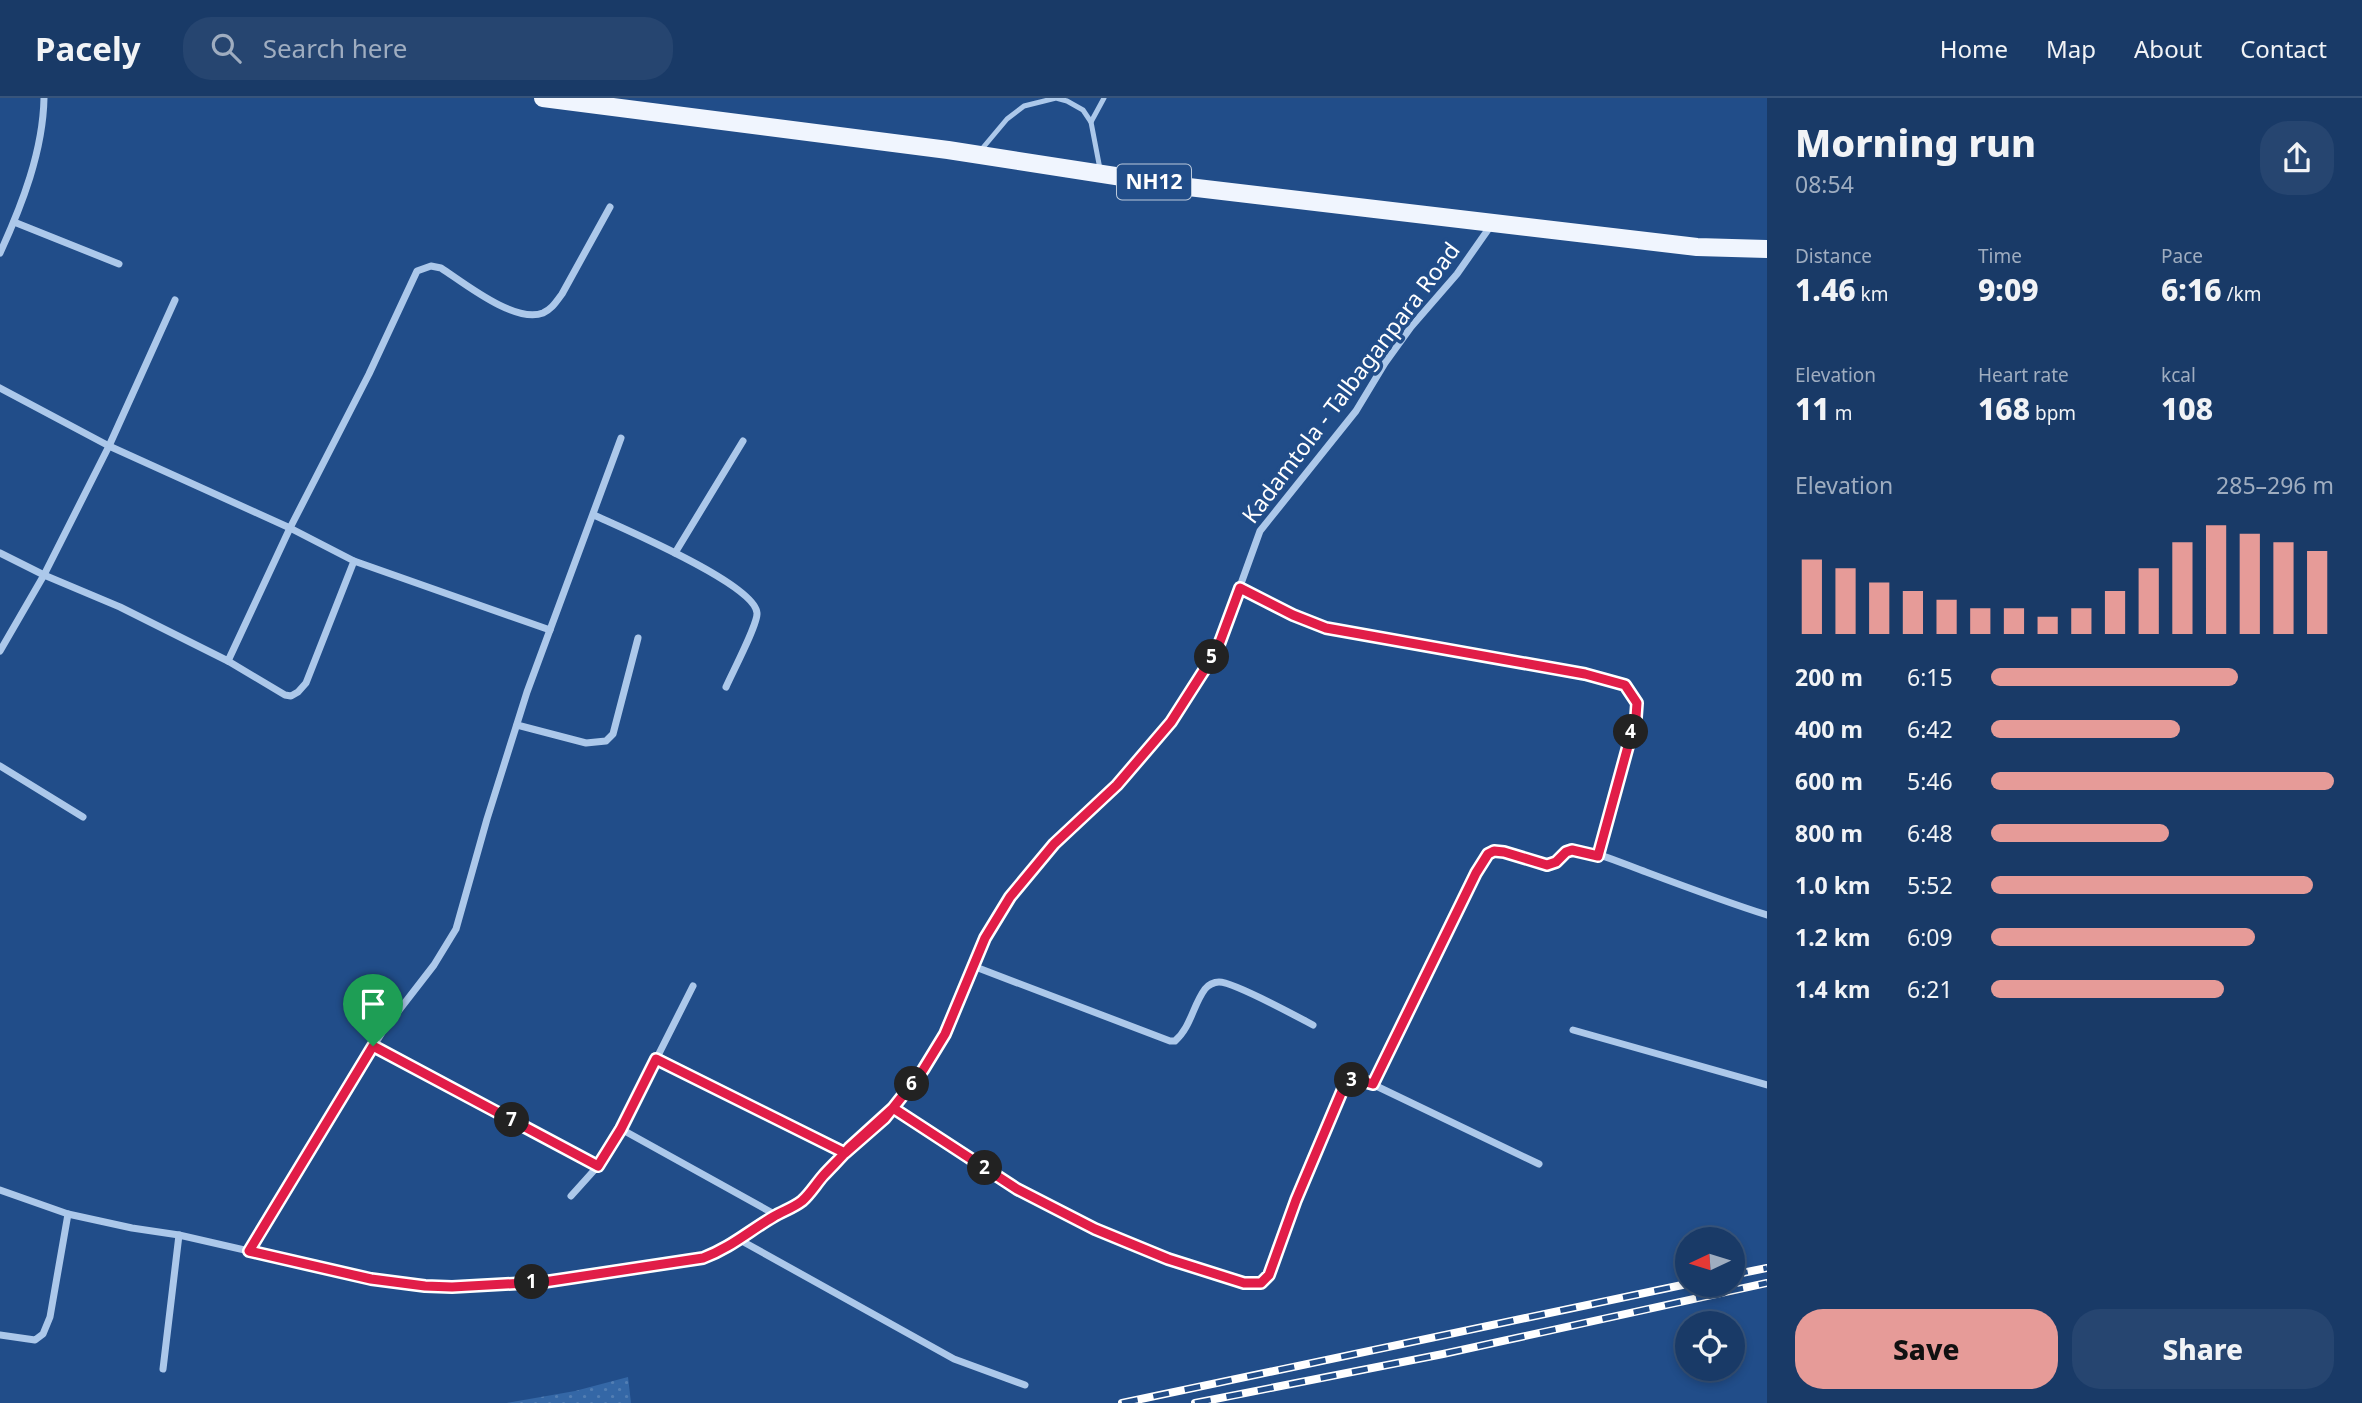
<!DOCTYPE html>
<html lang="en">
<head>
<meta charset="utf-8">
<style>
  :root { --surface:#193a67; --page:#264570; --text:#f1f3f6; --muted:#9fadc0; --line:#37547b; --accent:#e69b98 }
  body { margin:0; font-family:"Noto Sans",sans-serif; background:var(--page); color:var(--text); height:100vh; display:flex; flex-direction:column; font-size:26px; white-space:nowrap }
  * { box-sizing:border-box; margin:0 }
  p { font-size:23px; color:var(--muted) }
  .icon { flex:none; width:38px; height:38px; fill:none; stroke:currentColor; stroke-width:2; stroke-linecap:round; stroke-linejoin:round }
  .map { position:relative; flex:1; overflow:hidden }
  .side { display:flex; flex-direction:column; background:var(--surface); width:595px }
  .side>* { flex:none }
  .needle { width:46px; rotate:266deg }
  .buttons { position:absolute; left:1675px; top:1129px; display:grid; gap:14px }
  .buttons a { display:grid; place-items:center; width:70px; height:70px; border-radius:50%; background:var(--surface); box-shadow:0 4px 10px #0003,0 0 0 2px var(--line); font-size:35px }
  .pin { position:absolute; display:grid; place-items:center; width:60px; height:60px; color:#fff; margin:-72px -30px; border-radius:50% 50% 50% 0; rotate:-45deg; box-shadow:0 0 7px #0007 }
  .pin .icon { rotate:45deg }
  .km { position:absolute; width:35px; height:35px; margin:-18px; border-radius:50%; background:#222; color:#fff; font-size:19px; line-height:35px; text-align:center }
  .round { display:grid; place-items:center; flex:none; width:74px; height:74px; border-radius:28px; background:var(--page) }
  .overview { display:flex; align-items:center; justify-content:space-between; height:119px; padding:0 28px }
  h1 { font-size:38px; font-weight:800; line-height:52px }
  .figures { display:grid; grid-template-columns:repeat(3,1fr); gap:10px; height:119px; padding:7px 28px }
  .figures div { display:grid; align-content:center }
  .figures b { font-size:30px; font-weight:800 }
  .figures small { font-size:19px; font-weight:400 }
  .figures p { font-size:19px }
  .chart { height:196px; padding:14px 28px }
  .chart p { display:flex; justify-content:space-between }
  .chart svg { width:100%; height:126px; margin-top:7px; stroke:var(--accent); stroke-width:6 }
  .primary-button { display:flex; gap:14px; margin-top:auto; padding:14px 28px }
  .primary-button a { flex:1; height:80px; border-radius:28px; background:var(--accent); color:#111; font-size:28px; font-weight:800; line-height:80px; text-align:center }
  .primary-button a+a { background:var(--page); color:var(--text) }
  ul { padding:0 28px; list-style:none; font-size:23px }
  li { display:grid; grid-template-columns:112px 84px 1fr; align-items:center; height:52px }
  li i { height:18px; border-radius:9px; background:var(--accent) }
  header { display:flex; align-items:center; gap:42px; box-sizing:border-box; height:98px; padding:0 35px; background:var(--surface); border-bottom:2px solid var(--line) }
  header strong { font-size:33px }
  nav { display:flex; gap:38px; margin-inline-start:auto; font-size:24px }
  .search { width:490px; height:63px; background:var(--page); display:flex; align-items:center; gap:18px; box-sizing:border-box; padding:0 24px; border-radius:28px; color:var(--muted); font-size:26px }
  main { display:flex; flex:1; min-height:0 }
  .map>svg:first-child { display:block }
</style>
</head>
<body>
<header>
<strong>Pacely</strong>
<div class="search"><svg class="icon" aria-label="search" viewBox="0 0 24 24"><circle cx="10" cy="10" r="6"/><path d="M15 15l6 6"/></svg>Search here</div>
<nav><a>Home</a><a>Map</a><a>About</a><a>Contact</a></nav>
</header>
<main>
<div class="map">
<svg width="1767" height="1305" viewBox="0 0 1767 1305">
  <defs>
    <pattern id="grass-dots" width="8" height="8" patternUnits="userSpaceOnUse" patternTransform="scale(1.75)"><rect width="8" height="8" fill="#3467a6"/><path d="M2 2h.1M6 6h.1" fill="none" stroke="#527eb3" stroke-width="1.8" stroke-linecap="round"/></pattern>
  </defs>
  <rect width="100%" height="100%" fill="#214d89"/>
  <!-- grass -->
  <polygon fill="url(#grass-dots)" points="628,1279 631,1305 507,1305 575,1293"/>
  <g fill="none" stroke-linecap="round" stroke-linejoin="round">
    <!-- lane -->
    <g stroke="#acc8ea" stroke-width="5">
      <polyline points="1091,24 1104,0"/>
      <polyline points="981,52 1007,21 1024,8 1056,0 1067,3 1083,12 1091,24 1100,71"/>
    </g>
    <!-- street -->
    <g stroke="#acc8ea" stroke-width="7">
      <polyline points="14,124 119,166"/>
      <path d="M0,155C22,107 43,53 44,0"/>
      <path d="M175,202L109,348L44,477L120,509L228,563L290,430L369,276L417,173L431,168L441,170C464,185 515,226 543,215C552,211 556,204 562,196L610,109"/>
      <polyline points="0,290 109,348 290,430 354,463 306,585 298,594 291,598 285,597 228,563"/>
      <path d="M594,417C622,430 755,486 757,515C758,526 732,575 726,589"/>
      <polyline points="0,455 44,477 0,553"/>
      <polyline points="675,455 743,343"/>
      <polyline points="354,463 550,532"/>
      <polyline points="1239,490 1293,517 1327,530 1585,576 1625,587 1637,605 1636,619 1598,758"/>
      <polyline points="517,627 586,645 606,643 613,636 638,540"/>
      <polyline points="0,668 83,719"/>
      <path d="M973,868L1170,943H1175C1191,929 1193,907 1205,891C1208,887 1214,884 1219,884C1234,884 1296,918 1313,927"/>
      <polyline points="1573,932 1767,987"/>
      <polyline points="374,948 598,1068"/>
      <polyline points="656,961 845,1054"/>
      <polyline points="1372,986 1539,1066"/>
      <path d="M893,1010L1017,1091L1095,1131L1169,1161L1244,1184L1261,1185L1269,1177L1296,1102L1345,986L1348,983L1358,982L1372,986L1476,775C1479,770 1482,762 1487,757C1500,744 1532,767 1548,767C1559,767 1563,752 1575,752C1596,753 1626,767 1646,774C1686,789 1726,804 1767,817"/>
      <polyline points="621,1031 776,1117"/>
      <polyline points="0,1092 68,1116 132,1130 179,1137 371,1181 425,1188 452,1189 544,1184 703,1160 718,1154 740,1142 755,1130 803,1102 849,1050 893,1010 923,972 945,936 973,868 995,822 1010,799 1054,746 1117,687 1171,624 1217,552 1260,433 1356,313 1385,265 1411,229 1457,176 1492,126"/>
      <polyline points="571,1098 598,1068 621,1031 693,888"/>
      <polyline points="740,1142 954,1261 1025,1287"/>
      <polyline points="249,1153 383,933 434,867 456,831 487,721 527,594 621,340"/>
      <polyline points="0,1237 35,1242 43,1236 50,1219 68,1116"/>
      <polyline points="163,1271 179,1137"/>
    </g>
    <!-- primary -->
    <polyline stroke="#f0f5fe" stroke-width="18" points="543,0 948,52 1180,88 1697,149 1767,151"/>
    <defs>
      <g id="rail">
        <polyline points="1732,1177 1767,1170"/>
        <polyline points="1122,1305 1687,1186"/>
        <polyline points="1195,1305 1443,1256 1767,1185"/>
      </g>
    </defs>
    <!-- rail casing -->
    <use href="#rail" stroke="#fff" stroke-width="8"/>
    <!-- rail -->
    <use href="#rail" stroke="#214d89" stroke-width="5" stroke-dasharray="16" stroke-linecap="butt"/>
  </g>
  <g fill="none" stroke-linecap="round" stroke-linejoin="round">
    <defs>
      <path id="route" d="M373,948L249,1153L371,1181L425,1188L452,1189L544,1184L703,1160C730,1150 749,1133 773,1119C783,1113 793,1110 802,1103C810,1096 816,1086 823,1078C832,1068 841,1060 849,1050L893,1010L1017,1091L1095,1131L1168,1161L1244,1185H1261L1269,1177L1296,1102L1345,986L1348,983L1359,982L1373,986L1476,775L1488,756L1494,753L1504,754L1547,767L1556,764L1566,754L1572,752L1598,758L1636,619L1637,605L1625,587L1585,576L1326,530L1293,517L1240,490L1217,552L1171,624L1117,687L1054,746L1010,799L985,840L945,936L923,972L885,1020L845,1055L656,961L621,1031L598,1068L373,948"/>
    </defs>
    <!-- route casing -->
    <use href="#route" stroke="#fff" stroke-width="14"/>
    <!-- route -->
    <use href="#route" stroke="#e11d48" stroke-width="9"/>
  </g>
  <g text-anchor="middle" stroke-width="7" stroke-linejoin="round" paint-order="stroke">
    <!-- shield labels -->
    <rect fill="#214d89" stroke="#bccadc" stroke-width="2" x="1117" y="66.5" width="74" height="35" rx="5"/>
    <g font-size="21" font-weight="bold" fill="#fff">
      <text x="1154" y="91">NH12</text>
    </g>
    <!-- street labels -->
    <g font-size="23" fill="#fff" stroke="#214d89">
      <text transform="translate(1351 285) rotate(-53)" y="8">Kadamtola - Talbaganpara Road</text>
    </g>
  </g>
</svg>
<div class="buttons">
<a><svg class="needle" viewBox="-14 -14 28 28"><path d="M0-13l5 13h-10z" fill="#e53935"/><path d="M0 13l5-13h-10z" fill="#9fadc0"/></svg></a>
<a><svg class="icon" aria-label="locate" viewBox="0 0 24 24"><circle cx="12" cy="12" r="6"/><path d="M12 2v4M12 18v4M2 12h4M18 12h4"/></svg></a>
</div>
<div class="pin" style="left:373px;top:948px;background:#1e9e55"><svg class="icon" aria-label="arrive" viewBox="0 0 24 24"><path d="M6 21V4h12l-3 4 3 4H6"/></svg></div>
<b class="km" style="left:532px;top:1184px">1</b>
<b class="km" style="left:985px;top:1070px">2</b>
<b class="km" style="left:1352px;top:982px">3</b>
<b class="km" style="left:1631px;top:634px">4</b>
<b class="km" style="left:1212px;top:559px">5</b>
<b class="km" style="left:912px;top:986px">6</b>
<b class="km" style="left:512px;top:1022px">7</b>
</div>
<section class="side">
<div class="overview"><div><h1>Morning run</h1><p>08:54</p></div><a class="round"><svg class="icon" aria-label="share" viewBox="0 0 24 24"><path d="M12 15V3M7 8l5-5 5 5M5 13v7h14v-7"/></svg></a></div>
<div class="figures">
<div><p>Distance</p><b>1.46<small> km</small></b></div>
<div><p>Time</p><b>9:09</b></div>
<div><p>Pace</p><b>6:16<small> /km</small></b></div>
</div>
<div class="figures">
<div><p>Elevation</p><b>11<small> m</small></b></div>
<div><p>Heart rate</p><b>168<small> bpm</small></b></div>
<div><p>kcal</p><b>108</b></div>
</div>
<div class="chart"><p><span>Elevation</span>285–296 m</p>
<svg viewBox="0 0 160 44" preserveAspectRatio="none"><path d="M5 44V18M15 44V21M25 44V26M35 44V29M45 44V32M55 44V35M65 44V35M75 44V38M85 44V35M95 44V29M105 44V21M115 44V12M125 44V6M135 44V9M145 44V12M155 44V15"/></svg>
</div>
<ul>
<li><b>200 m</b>6:15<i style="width:72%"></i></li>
<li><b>400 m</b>6:42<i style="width:55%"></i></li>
<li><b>600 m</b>5:46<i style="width:100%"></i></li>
<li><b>800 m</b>6:48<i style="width:52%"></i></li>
<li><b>1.0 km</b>5:52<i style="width:94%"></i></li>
<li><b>1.2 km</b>6:09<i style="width:77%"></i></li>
<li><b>1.4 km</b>6:21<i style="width:68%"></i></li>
</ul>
<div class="primary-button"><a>Save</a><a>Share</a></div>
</section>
</main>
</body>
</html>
